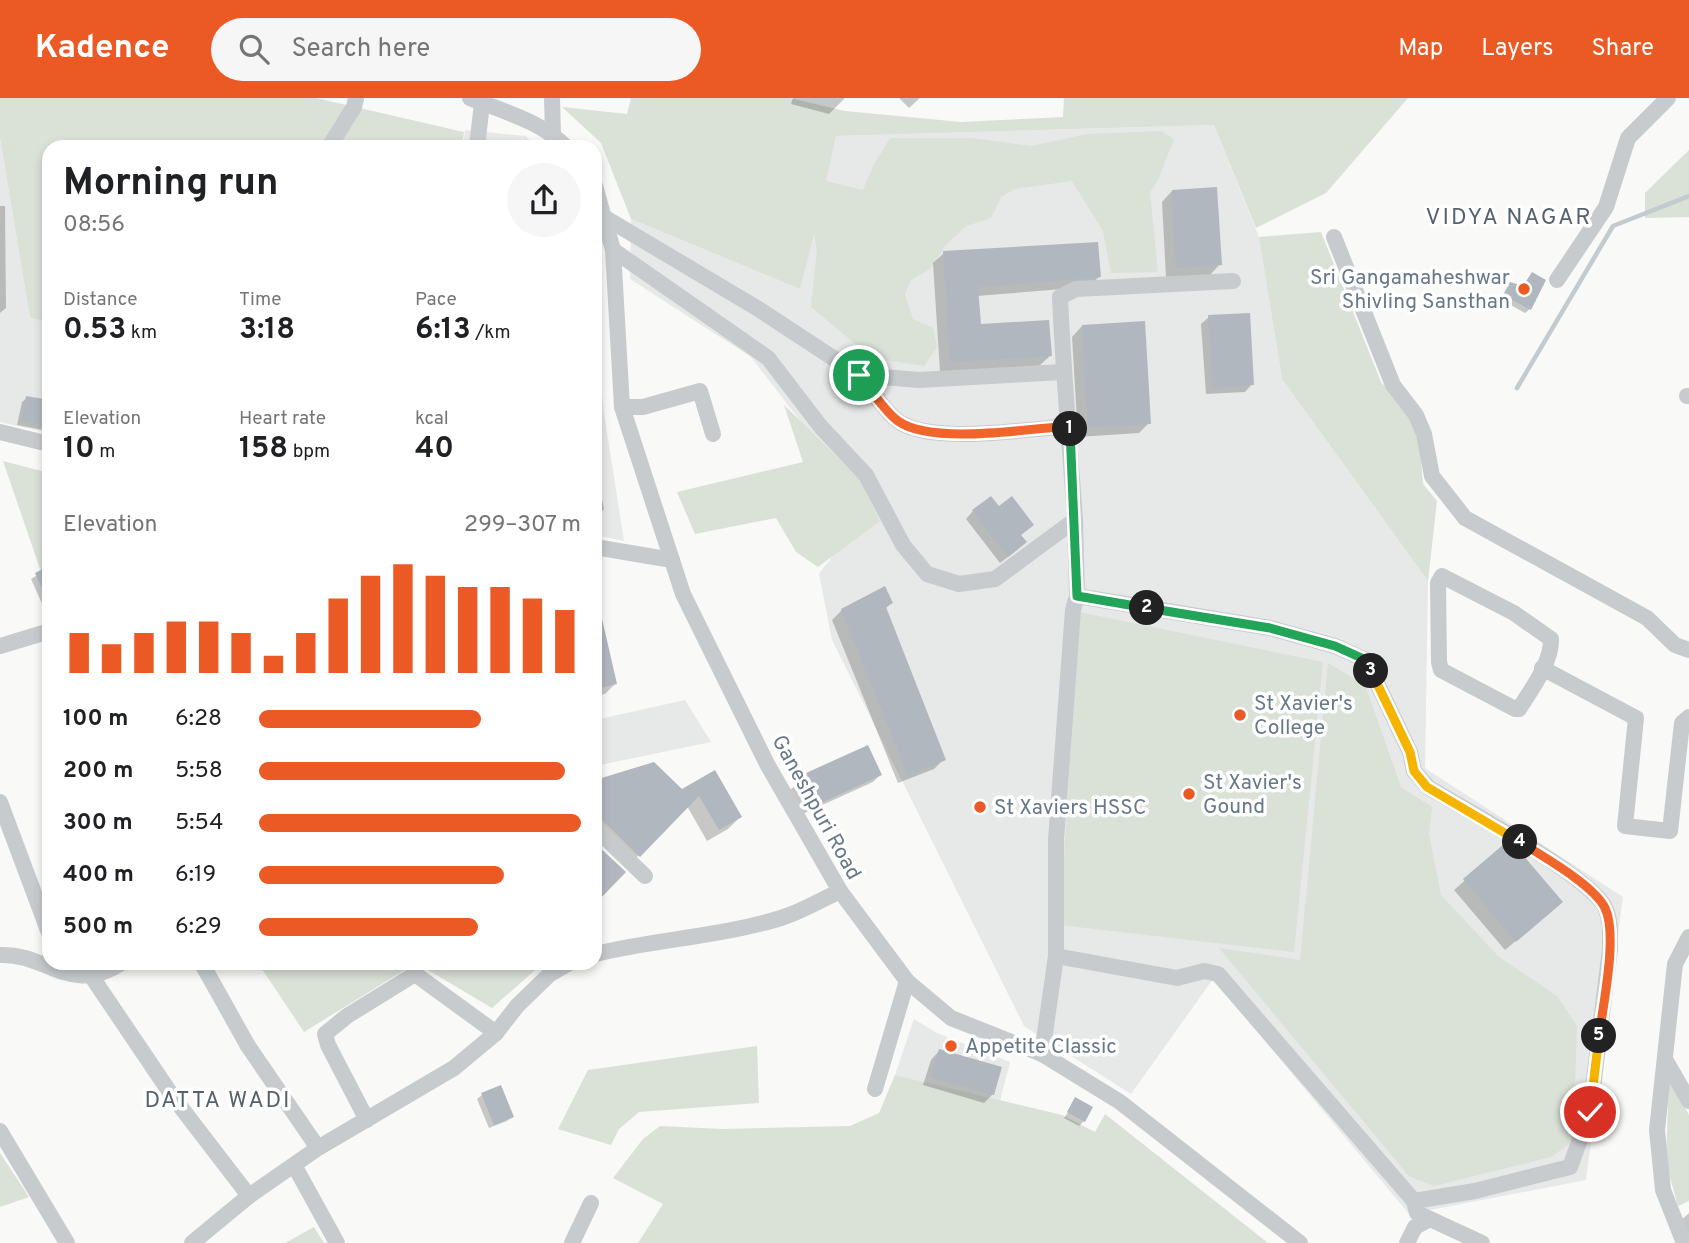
<!DOCTYPE html>
<html lang="en">
<head>
<meta charset="utf-8">
<style>
  :root { --surface:#fff; --page:#f6f6f6; --text:#202124; --muted:#757577; --accent:#eb5a24 }
  body { margin:0; font-family:Overpass,sans-serif; background:var(--page); color:var(--text); height:100vh; display:flex; flex-direction:column; font-size:26px; white-space:nowrap }
  * { box-sizing:border-box; margin:0 }
  p { font-size:23px; color:var(--muted) }
  .icon { flex:none; width:38px; height:38px; fill:none; stroke:currentColor; stroke-width:2; stroke-linecap:round; stroke-linejoin:round }
  .map { position:relative; flex:1; overflow:hidden }
  .details { position:absolute; left:42px; top:42px; width:560px; height:830px; display:flex; flex-direction:column; background:var(--surface); border-radius:21px; box-shadow:0 4px 10px #0003 }
  .details>* { flex:none }
  .pin { position:absolute; display:grid; place-items:center; width:60px; height:60px; color:#fff; margin:-30px; border:4px solid #fff; border-radius:50%; box-shadow:0 2px 7px #0007 }
  .km { position:absolute; width:35px; height:35px; margin:-18px; border-radius:50%; background:#222; color:#fff; font-size:19px; line-height:35px; text-align:center }
  .round { display:grid; place-items:center; flex:none; width:74px; height:74px; border-radius:37px; background:var(--page) }
  .summary { display:flex; align-items:center; justify-content:space-between; height:119px; padding:0 21px }
  h1 { font-size:38px; font-weight:700; line-height:52px }
  .figures { display:grid; grid-template-columns:repeat(3,1fr); gap:10px; height:119px; padding:7px 21px }
  .figures div { display:grid; align-content:center }
  .figures b { font-size:30px; font-weight:700 }
  .figures small { font-size:19px; font-weight:400 }
  .figures p { font-size:19px }
  .chart { height:196px; padding:14px 21px }
  .chart p { display:flex; justify-content:space-between }
  .chart svg { width:100%; height:126px; margin-top:7px; stroke:var(--accent); stroke-width:6 }
  ul { padding:0 21px; list-style:none; font-size:23px }
  li { display:grid; grid-template-columns:112px 84px 1fr; align-items:center; height:52px }
  li i { height:18px; border-radius:9px; background:var(--accent) }
  header { display:flex; align-items:center; gap:42px; box-sizing:border-box; height:98px; padding:0 35px; background:var(--accent); color:#fff }
  header strong { font-size:33px }
  nav { display:flex; gap:38px; margin-inline-start:auto; font-size:24px }
  .search { width:490px; height:63px; background:var(--page); display:flex; align-items:center; gap:18px; box-sizing:border-box; padding:0 24px; border-radius:38px; color:var(--muted); font-size:26px }
  .map>svg:first-child { display:block }
</style>
</head>
<body>
<header>
<strong>Kadence</strong>
<div class="search"><svg class="icon" aria-label="search" viewBox="0 0 24 24"><circle cx="10" cy="10" r="6"/><path d="M15 15l6 6"/></svg>Search here</div>
<nav><a>Map</a><a>Layers</a><a>Share</a></nav>
</header>
<div class="map">
<svg width="1689" height="1145" viewBox="0 0 1689 1145">
  <rect width="100%" height="100%" fill="#f9f9f7"/>
  <!-- built -->
  <g fill="#e7e8e8">
    <polygon points="1214,27 1259,139 1282,281 1428,483 1425,670 1623,799 1586,1082 1409,1116 1213,881 1131,996 1024,928 832,542 819,476 868,411 751,259 630,181 631,121 800,191 836,38"/>
    <polygon points="465,32 526,38 535,49 463,49"/>
    <polygon points="0,40 30,220 49,224 49,335 0,324"/>
    <polygon points="595,222 604,315 624,443 595,437"/>
    <polygon points="685,602 711,644 595,668 595,622"/>
    <polygon points="914,921 937,935 1010,964 1000,1003 895,977"/>
  </g>
  <!-- green -->
  <g fill="#dae1d7">
    <polygon points="0,0 316,0 464,34 462,49 49,49 49,224 30,220 0,40"/>
    <polygon points="631,0 790,0 845,13 961,24 1063,19 1064,0 1408,0 1326,95 1256,130 1214,27 836,38 826,83 863,92 873,68 890,40 972,40 1031,48 1087,36 1162,33 1174,41 1158,82 1150,94 1158,174 1111,175 1103,133 1072,83 1015,91 1001,99 991,120 966,128 946,147 930,171 911,182 905,196 913,221 933,230 937,249 924,268 872,260 811,209 817,152 814,136 800,191 631,121 601,45 562,9 627,16"/>
    <polygon points="1689,52 1689,119 1645,120 1645,95"/>
    <polygon points="1321,134 1381,284 1406,312 1419,339 1423,386 1437,403 1428,483 1282,281 1259,139"/>
    <polygon points="784,307 859,380 880,423 818,469 796,454 776,420 695,436 677,394 803,364"/>
    <polygon points="3,363 49,375 49,497"/>
    <polygon points="1079,514 1323,564 1294,854 1060,827"/>
    <polygon points="1328,565 1365,587 1401,689 1432,709 1429,736 1441,797 1499,859 1557,898 1577,928 1573,1043 1551,1059 1434,1088 1409,1078 1219,850 1300,862"/>
    <polygon points="258,865 543,865 492,910 416,865 304,934"/>
    <polygon points="757,948 759,1005 639,1014 619,1031 611,1047 558,1031 588,972"/>
    <polygon points="895,977 1062,1017 1095,1034 1105,1016 1268,1145 638,1145 663,1106 613,1080 643,1041 660,1028 722,1031 850,1028 879,1015"/>
    <polygon points="1669,980 1689,1017 1689,1103 1678,1108 1666,1065"/>
    <polygon points="0,1055 29,1099 0,1109"/>
    <polygon points="314,1129 324,1145 285,1145"/>
  </g>
  <!-- shadow -->
  <g fill="#0003">
    <polygon points="793,0 845,0 829,16 791,6"/>
    <polygon points="899,0 920,0 909,10"/>
    <polygon points="1172,93 1220,166 1210,177 1166,179 1162,104"/>
    <polygon points="0,108 5,108 6,210 0,215"/>
    <polygon points="944,155 1099,179 1088,189 977,198 979,228 1050,258 1039,268 940,274 933,165"/>
    <polygon points="1511,186 1530,211 1525,215 1500,201"/>
    <polygon points="1209,219 1252,286 1245,294 1206,296 1201,226"/>
    <polygon points="1082,228 1149,325 1139,335 1078,339 1072,239"/>
    <polygon points="27,300 49,304 49,323 43,332 17,327 22,304"/>
    <polygon points="595,368 604,411 595,419"/>
    <polygon points="973,413 1020,438 1017,452 1000,465 966,421"/>
    <polygon points="49,470 49,508 44,510 31,481"/>
    <polygon points="595,496 615,586 605,596 595,598"/>
    <polygon points="891,505 885,511 944,661 934,671 898,685 832,522 842,512"/>
    <polygon points="715,674 740,719 728,731 707,743 687,708 627,769 595,738 595,684 681,693"/>
    <polygon points="807,676 880,677 873,684 798,718 787,695"/>
    <polygon points="1504,748 1550,814 1505,852 1454,792"/>
    <polygon points="75,864 88,864 77,869"/>
    <polygon points="939,953 993,996 984,1005 923,987 931,962"/>
    <polygon points="482,997 512,1019 507,1023 489,1030 477,1001"/>
    <polygon points="1076,1002 1084,1023 1079,1028 1064,1020"/>
    <polygon points="1689,1115 1689,1143 1679,1124"/>
  </g>
  <g fill="none" stroke-linecap="round" stroke-linejoin="round">
    <!-- stream -->
    <polyline stroke="#c1cbd0" stroke-width="4.5" points="1517,290 1613,128 1689,98"/>
  </g>
  <!-- building -->
  <g fill="#b0b7be">
    <polygon points="1217,89 1222,167 1176,170 1172,92"/>
    <polygon points="1098,144 1101,179 978,189 981,226 1049,222 1052,258 950,264 943,153"/>
    <polygon points="1532,174 1546,182 1531,212 1503,197 1510,184 1523,188"/>
    <polygon points="1250,215 1254,287 1213,290 1208,217"/>
    <polygon points="1145,223 1151,326 1088,329 1082,227"/>
    <polygon points="26,298 49,302 49,328 21,323"/>
    <polygon points="991,398 999,408 1012,398 1034,427 1021,437 1027,444 1008,459 972,412"/>
    <polygon points="49,468 49,506 35,475"/>
    <polygon points="885,488 893,505 886,509 946,662 908,677 841,511"/>
    <polygon points="600,512 617,586 595,591 595,513"/>
    <polygon points="868,647 882,677 806,712 794,686 808,679 806,675"/>
    <polygon points="654,664 682,691 715,672 742,719 719,732 699,698 640,759 602,722 595,720 595,682"/>
    <polygon points="595,745 626,774 595,806"/>
    <polygon points="1504,746 1523,757 1563,804 1516,844 1463,781"/>
    <polygon points="939,951 1002,969 994,997 931,979"/>
    <polygon points="501,987 514,1019 494,1027 481,995"/>
    <polygon points="1075,999 1093,1009 1085,1024 1067,1014"/>
  </g>
  <g fill="none" stroke-linecap="round" stroke-linejoin="round">
    <!-- minor -->
    <g stroke="#c7cbce" stroke-width="16">
      <path d="M470,0C504,14 539,22 566,49"/>
      <polyline points="552,0 553,36"/>
      <polyline points="329,49 354,9 356,0"/>
      <polyline points="477,49 482,5"/>
      <polyline points="595,88 613,152 622,309 683,496 767,666 840,793 907,883 951,920 1042,956 1120,1004 1300,1145"/>
      <polyline points="604,119 760,212 859,277 919,282 1063,274"/>
      <polyline points="1334,139 1393,287 1416,317 1424,336 1432,378 1465,420 1647,520 1675,547 1689,552"/>
      <path d="M613,152L768,260L821,329L866,377L903,447L927,476L959,486L995,481L1075,422C1070,347 1063,273 1060,199L1076,191L1233,183"/>
      <polyline points="1557,182 1606,109 1628,40 1668,0"/>
      <path d="M859,277C870,290 885,314 898,323C931,347 1027,331 1069,328"/>
      <polyline points="1687,298 1689,298"/>
      <polyline points="622,309 643,309 700,293 713,336"/>
      <polyline points="0,334 49,346"/>
      <polyline points="595,449 672,462"/>
      <path d="M1442,478L1514,515L1551,541C1552,564 1531,592 1519,611H1515L1441,572L1439,564L1438,485Z"/>
      <path d="M1077,498L1270,530L1335,548L1366,562L1410,654L1414,673L1428,689C1465,712 1587,776 1605,809C1611,822 1610,837 1610,851L1590,1014L1570,1069L1475,1093L1414,1103"/>
      <polyline points="0,548 43,535 49,539"/>
      <polyline points="1542,570 1636,620 1625,728 1670,733 1682,625 1689,619"/>
      <polyline points="0,704 49,835"/>
      <polyline points="595,730 645,778"/>
      <path d="M595,856C656,841 720,839 781,820C801,814 821,802 840,793"/>
      <path d="M0,857C48,855 70,899 123,864"/>
      <polyline points="1056,858 1177,880 1204,873 1218,876 1414,1103 1417,1115 1430,1121"/>
      <polyline points="201,864 248,948 318,1050"/>
      <polyline points="92,879 173,999 249,1098"/>
      <polyline points="1042,956 1056,858 1056,742 1073,512 1077,498 1075,422"/>
      <polyline points="1666,963 1689,1003"/>
      <polyline points="875,991 907,883"/>
      <polyline points="367,1022 328,947 325,936 347,918 415,876 496,935"/>
      <polyline points="0,1033 67,1145"/>
      <polyline points="294,1067 337,1145"/>
      <polyline points="192,1145 249,1098 318,1050 454,970 496,935 517,908 550,876 571,864"/>
      <polyline points="572,1145 591,1105"/>
      <polyline points="1407,1145 1415,1129 1430,1121 1482,1145"/>
      <polyline points="1684,1145 1663,1092 1657,1032 1675,866 1689,839"/>
    </g>
  </g>
  <g fill="none" stroke-linecap="round" stroke-linejoin="round">
    <defs>
      <path id="split-1" d="M859,277C870,290 884,313 898,323C931,347 1027,331 1069,328L1070,331"/>
      <polyline id="split-2" points="1070,331 1077,498 1147,510"/>
      <polyline id="split-3" points="1147,510 1270,530 1335,548 1366,562 1371,573"/>
      <polyline id="split-4" points="1371,573 1410,654 1414,673 1427,689 1520,744"/>
      <path id="split-5" d="M1520,744C1542,758 1594,787 1605,810C1618,837 1603,907 1599,938"/>
      <polyline id="split-6" points="1590,1014 1599,938"/>
    </defs>
    <!-- split-1 casing -->
    <use href="#split-1" stroke="#fff" stroke-width="14"/>
    <!-- split-2 casing -->
    <use href="#split-2" stroke="#fff" stroke-width="14"/>
    <!-- split-3 casing -->
    <use href="#split-3" stroke="#fff" stroke-width="14"/>
    <!-- split-4 casing -->
    <use href="#split-4" stroke="#fff" stroke-width="14"/>
    <!-- split-5 casing -->
    <use href="#split-5" stroke="#fff" stroke-width="14"/>
    <!-- split-6 casing -->
    <use href="#split-6" stroke="#fff" stroke-width="14"/>
    <!-- split-1 -->
    <use href="#split-1" stroke="#f0652b" stroke-width="9"/>
    <!-- split-2 -->
    <use href="#split-2" stroke="#22a559" stroke-width="9"/>
    <!-- split-3 -->
    <use href="#split-3" stroke="#22a559" stroke-width="9"/>
    <!-- split-4 -->
    <use href="#split-4" stroke="#f5b400" stroke-width="9"/>
    <!-- split-5 -->
    <use href="#split-5" stroke="#f0652b" stroke-width="9"/>
    <!-- split-6 -->
    <use href="#split-6" stroke="#f5b400" stroke-width="9"/>
  </g>
  <!-- markers -->
  <g fill="#eb5a24" stroke="#fff" stroke-width="2.5">
    <circle cx="1524" cy="191" r="7"/>
    <circle cx="1240" cy="617" r="7"/>
    <circle cx="1189" cy="696" r="7"/>
    <circle cx="980" cy="709" r="7"/>
    <circle cx="951" cy="948" r="7"/>
  </g>
  <g text-anchor="middle" stroke-width="7" stroke-linejoin="round" paint-order="stroke">
    <!-- poi labels -->
    <g font-size="21" fill="#677889" stroke="#fff" text-anchor="start">
      <text x="1510" y="186" text-anchor="end">Sri Gangamaheshwar<tspan x="1510" dy="24">Shivling Sansthan</tspan></text>
      <text x="1254" y="612">St Xavier's<tspan x="1254" dy="24">College</tspan></text>
      <text x="1203" y="691">St Xavier's<tspan x="1203" dy="24">Gound</tspan></text>
      <text x="994" y="716">St Xaviers HSSC</text>
      <text x="965" y="955">Appetite Classic</text>
    </g>
    <!-- street labels -->
    <g font-size="21" fill="#677889" stroke="#fff">
      <text transform="translate(817 709) rotate(61)" y="7">Ganeshpuri Road</text>
    </g>
    <!-- neighbourhood labels -->
    <g font-size="23" letter-spacing="2" fill="#55626e" stroke="#fff">
      <text x="1509" y="126">VIDYA NAGAR</text>
      <text x="218" y="1009">DATTA WADI</text>
    </g>
  </g>
</svg>
<div class="pin" style="left:859px;top:277px;background:#1e9e55"><svg class="icon" aria-label="arrive" viewBox="0 0 24 24"><path d="M6 21V4h12l-3 4 3 4H6"/></svg></div>
<div class="pin" style="left:1590px;top:1014px;background:#d93025"><svg class="icon" aria-label="check" viewBox="0 0 24 24"><path d="M5 12l5 5 9-10"/></svg></div>
<b class="km" style="left:1070px;top:331px">1</b>
<b class="km" style="left:1147px;top:510px">2</b>
<b class="km" style="left:1371px;top:573px">3</b>
<b class="km" style="left:1520px;top:744px">4</b>
<b class="km" style="left:1599px;top:938px">5</b>
<section class="details">
<div class="summary"><div><h1>Morning run</h1><p>08:56</p></div><a class="round"><svg class="icon" aria-label="share" viewBox="0 0 24 24"><path d="M12 15V3M7 8l5-5 5 5M5 13v7h14v-7"/></svg></a></div>
<div class="figures">
<div><p>Distance</p><b>0.53<small> km</small></b></div>
<div><p>Time</p><b>3:18</b></div>
<div><p>Pace</p><b>6:13<small> /km</small></b></div>
</div>
<div class="figures">
<div><p>Elevation</p><b>10<small> m</small></b></div>
<div><p>Heart rate</p><b>158<small> bpm</small></b></div>
<div><p>kcal</p><b>40</b></div>
</div>
<div class="chart"><p><span>Elevation</span>299–307 m</p>
<svg viewBox="0 0 160 44" preserveAspectRatio="none"><path d="M5 44V30M15 44V34M25 44V30M35 44V26M45 44V26M55 44V30M65 44V38M75 44V30M85 44V18M95 44V10M105 44V6M115 44V10M125 44V14M135 44V14M145 44V18M155 44V22"/></svg>
</div>
<ul>
<li><b>100 m</b>6:28<i style="width:69%"></i></li>
<li><b>200 m</b>5:58<i style="width:95%"></i></li>
<li><b>300 m</b>5:54<i style="width:100%"></i></li>
<li><b>400 m</b>6:19<i style="width:76%"></i></li>
<li><b>500 m</b>6:29<i style="width:68%"></i></li>
</ul>
</section>
</div>
</body>
</html>
